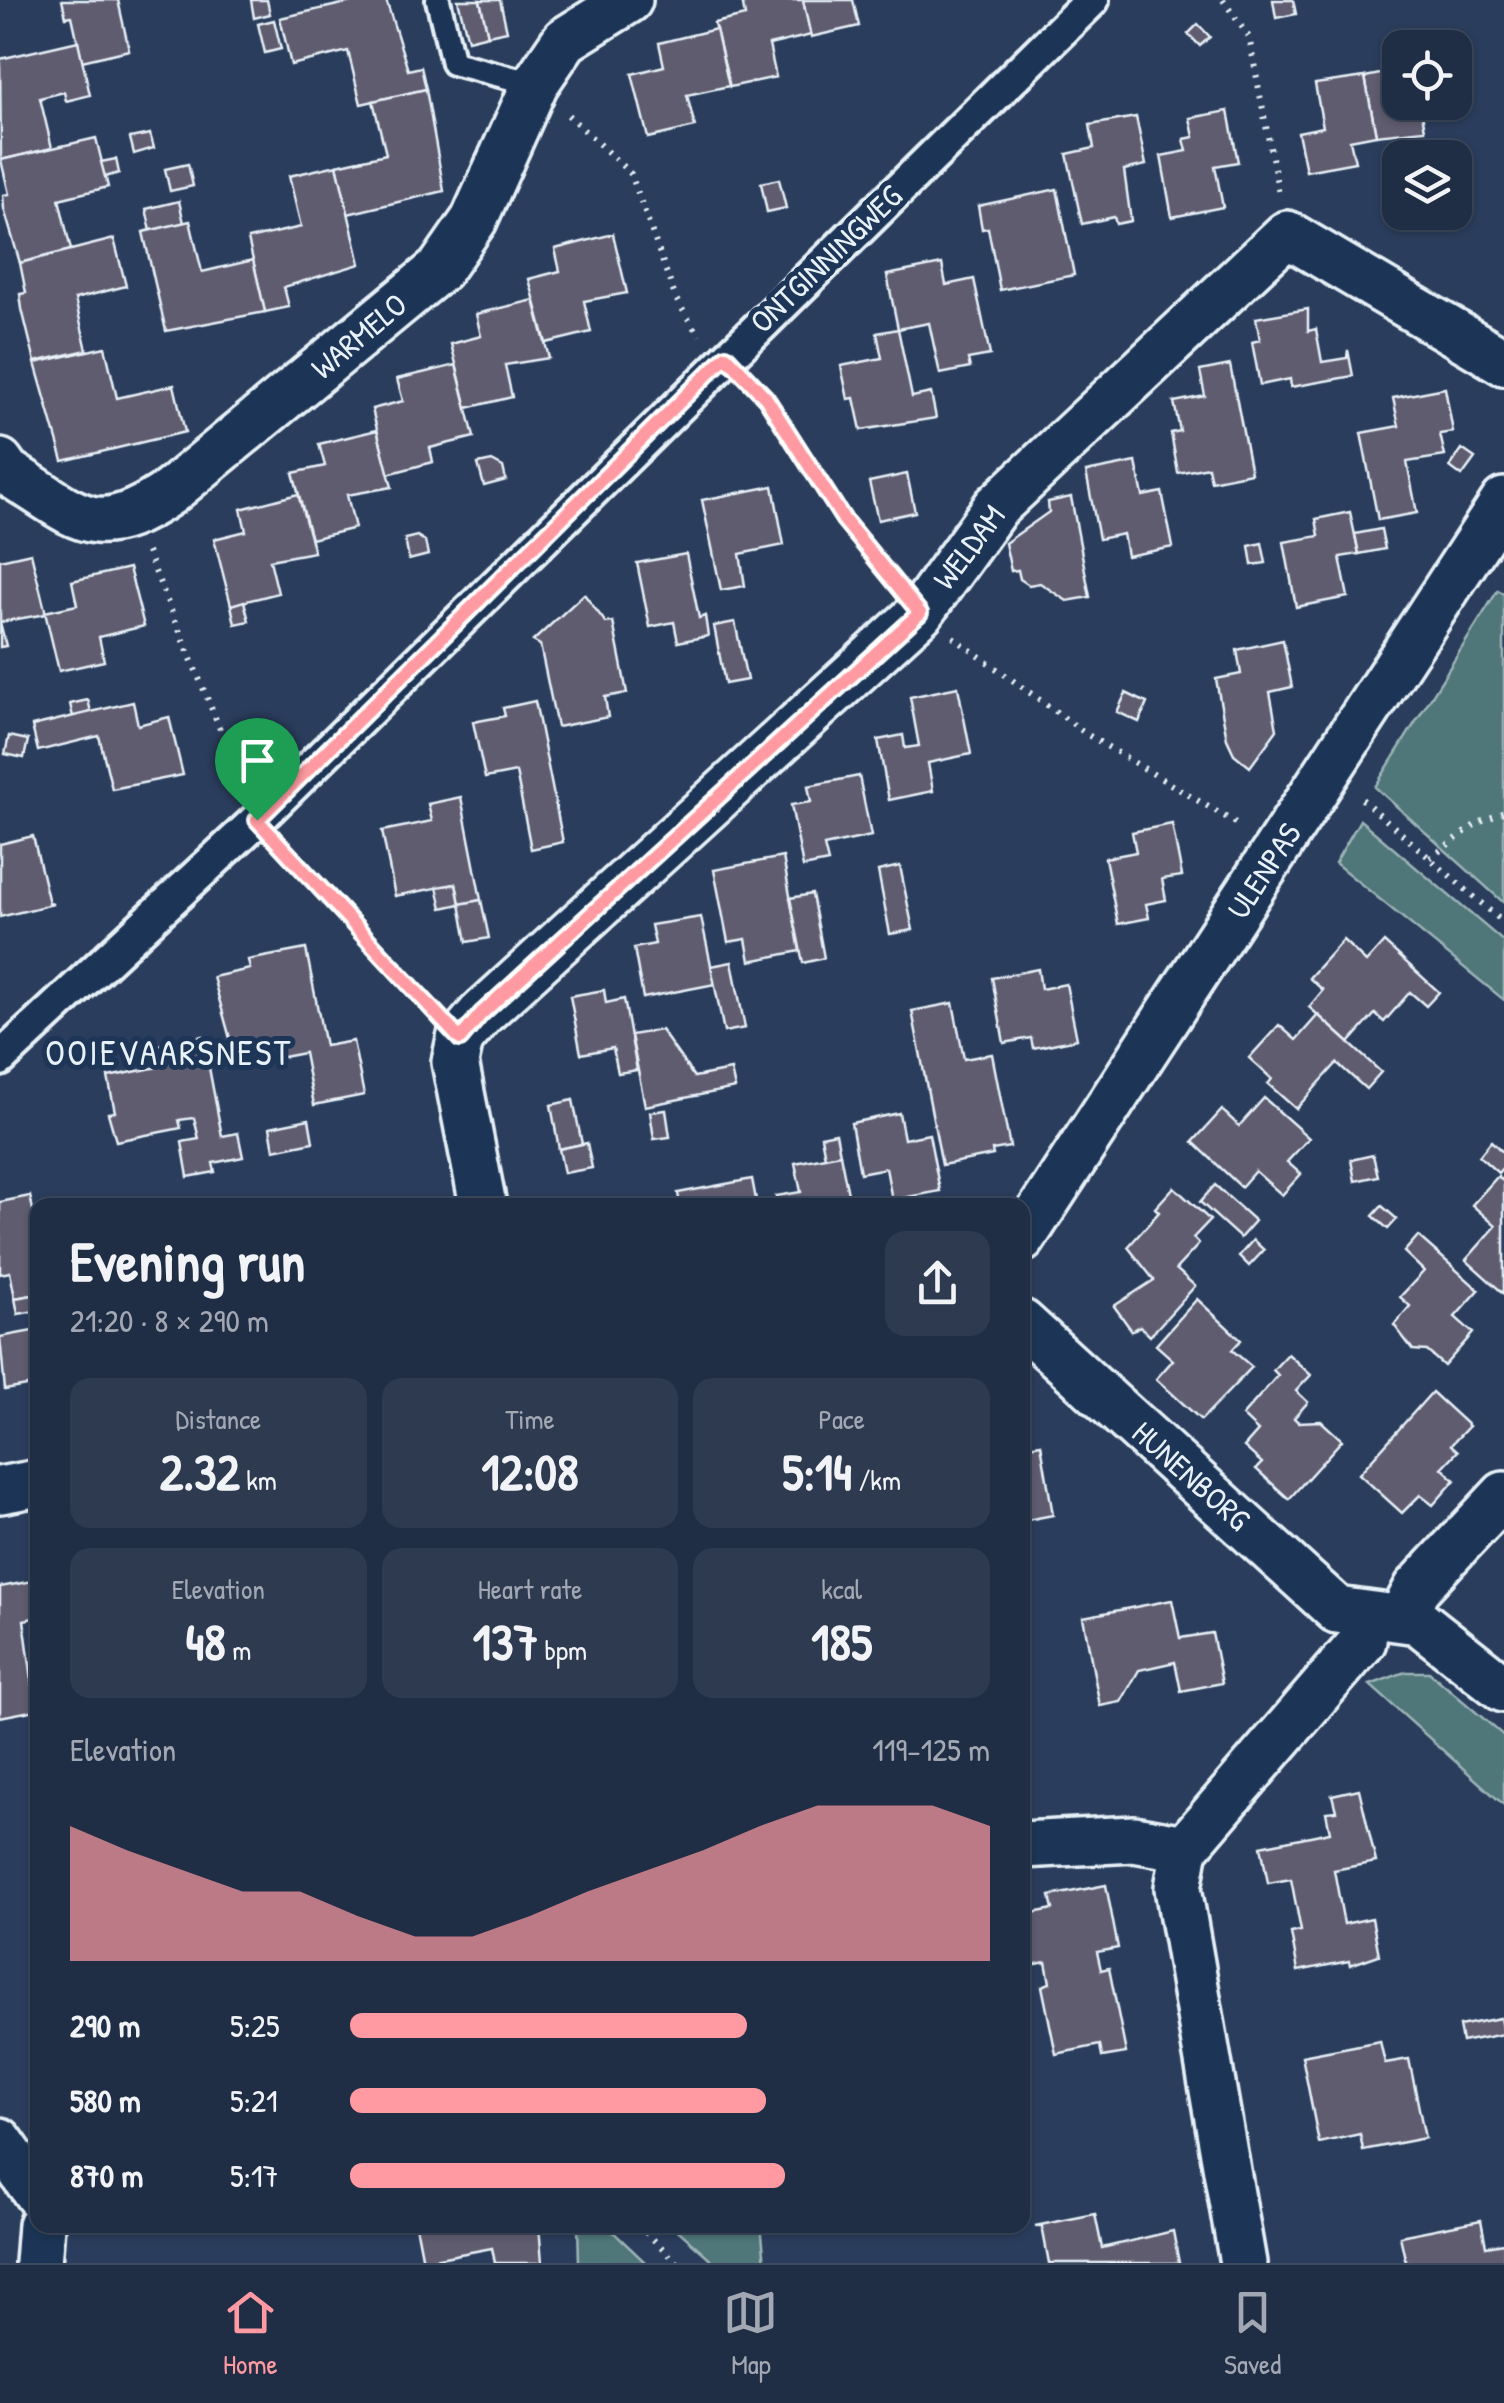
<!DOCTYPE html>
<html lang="en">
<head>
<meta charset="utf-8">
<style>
  :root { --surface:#202e45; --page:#2d3a50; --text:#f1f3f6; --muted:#a2a8b3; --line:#3d4a5e; --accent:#ff9aa2 }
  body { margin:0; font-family:"Patrick Hand",sans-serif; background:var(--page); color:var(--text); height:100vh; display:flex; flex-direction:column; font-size:38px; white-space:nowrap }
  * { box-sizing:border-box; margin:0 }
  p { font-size:32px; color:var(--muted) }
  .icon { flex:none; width:55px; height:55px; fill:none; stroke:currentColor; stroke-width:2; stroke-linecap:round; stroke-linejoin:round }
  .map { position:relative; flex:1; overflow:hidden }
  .side { position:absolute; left:30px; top:1198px; width:1000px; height:1035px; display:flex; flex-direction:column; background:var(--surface); border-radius:20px; box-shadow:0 2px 8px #0004,0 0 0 2px var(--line) }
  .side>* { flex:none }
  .fabs { position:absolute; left:1382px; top:30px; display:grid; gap:20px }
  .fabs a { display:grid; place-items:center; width:90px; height:90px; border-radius:20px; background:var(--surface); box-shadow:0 2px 8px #0004,0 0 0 2px var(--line); font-size:50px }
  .pin { position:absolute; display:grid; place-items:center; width:85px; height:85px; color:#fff; margin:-102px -42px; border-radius:50% 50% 50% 0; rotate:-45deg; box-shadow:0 0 10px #0007 }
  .pin .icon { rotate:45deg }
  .round { display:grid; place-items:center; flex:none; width:105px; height:105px; border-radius:20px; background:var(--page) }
  .head { display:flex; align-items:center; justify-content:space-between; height:170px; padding:0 40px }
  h1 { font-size:55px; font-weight:800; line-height:75px }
  .stats { display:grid; grid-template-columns:repeat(3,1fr); gap:15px; height:170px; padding:10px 40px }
  .stats div { display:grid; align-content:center; border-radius:20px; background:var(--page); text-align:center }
  .stats b { font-size:50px; font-weight:800 }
  .stats small { font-size:28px; font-weight:400 }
  .stats p { font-size:28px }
  .chart { height:280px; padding:20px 40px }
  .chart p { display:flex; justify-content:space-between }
  .chart svg { width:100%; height:180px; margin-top:10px; fill:var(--accent); opacity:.7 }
  ul { padding:0 40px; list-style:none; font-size:32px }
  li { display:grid; grid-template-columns:160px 120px 1fr; align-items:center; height:75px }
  li i { height:25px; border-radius:12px; background:var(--accent) }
  .tabs { display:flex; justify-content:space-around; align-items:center; height:140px; border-top:2px solid var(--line); background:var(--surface); font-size:28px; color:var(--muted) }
  .tabs a { display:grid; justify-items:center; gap:5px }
  .tabs .active { color:var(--accent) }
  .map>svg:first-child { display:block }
</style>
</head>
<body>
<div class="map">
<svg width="1504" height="2263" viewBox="0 0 1504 2263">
  <rect width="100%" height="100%" fill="#2a3d5c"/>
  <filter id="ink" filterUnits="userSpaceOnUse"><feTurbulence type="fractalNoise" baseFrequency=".01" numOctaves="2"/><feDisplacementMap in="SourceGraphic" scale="20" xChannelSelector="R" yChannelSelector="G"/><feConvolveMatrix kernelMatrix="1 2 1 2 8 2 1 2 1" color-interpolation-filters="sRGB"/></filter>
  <g filter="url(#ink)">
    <!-- green -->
    <g fill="#507678" stroke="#9cb4b8" stroke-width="2.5">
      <polygon points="1498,590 1504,594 1504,903 1375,787"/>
      <polygon points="1360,820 1504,942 1504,1000 1335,863"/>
      <polygon points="1405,1672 1429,1672 1504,1736 1504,1805 1370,1685"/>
      <polygon points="578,2225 606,2225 646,2263 579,2263"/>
      <polygon points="672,2225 761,2225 765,2263 715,2263"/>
    </g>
    <!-- building -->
    <g fill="#605c70" stroke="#e8f1f8" stroke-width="2.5">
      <polygon points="62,0 118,0 129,50 82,61 72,16 66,17"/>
      <polygon points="251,0 267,0 270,14 254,18"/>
      <polygon points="360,0 386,0 408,70 421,67 426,89 361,104 348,51 291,65 280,18"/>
      <polygon points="458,0 480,0 488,35 468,40"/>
      <polygon points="480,0 500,0 507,31 488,35"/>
      <polygon points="742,0 803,0 811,35 769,45 776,77 730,87 714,23 745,16"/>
      <polygon points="803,0 853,0 859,26 811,37"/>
      <polygon points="1273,0 1293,0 1296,14 1276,18"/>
      <polygon points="274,20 281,49 265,53 258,24"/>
      <polygon points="1198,24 1210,37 1200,46 1188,34"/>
      <polygon points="716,29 729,86 687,95 695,127 648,138 632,74 664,66 659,43"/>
      <polygon points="78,41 90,95 66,101 64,92 40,98 52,148 1,160 0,59"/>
      <polygon points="1400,48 1400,102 1420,102 1425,130 1376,135 1365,77 1390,72 1385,50"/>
      <polygon points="1365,77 1376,135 1350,140 1355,162 1306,171 1298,132 1323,127 1315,84"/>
      <polygon points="426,89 444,191 348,214 337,165 386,154 373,101"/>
      <polygon points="1228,111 1238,162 1215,166 1223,207 1172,217 1161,156 1187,151 1184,139 1194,137 1190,118"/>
      <polygon points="1136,117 1146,165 1124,170 1131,221 1116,224 1114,217 1082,224 1067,154 1094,148 1090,125"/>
      <polygon points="150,134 154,148 134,154 130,138"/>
      <polygon points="96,138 108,187 59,199 71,250 20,263 4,209 3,195 9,194 1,160"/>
      <polygon points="116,159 119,173 105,177 101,162"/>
      <polygon points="188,164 193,186 170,191 165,169"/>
      <polygon points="337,165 360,264 284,287 289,307 265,312 248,239 301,227 289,176"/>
      <polygon points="779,179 786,208 767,212 761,183"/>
      <polygon points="1057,189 1074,275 1000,290 988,228 982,229 978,206"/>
      <polygon points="179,201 184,223 151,231 146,209"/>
      <polygon points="190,221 202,272 253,260 265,312 166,331 143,232"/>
      <polygon points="613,234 627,293 584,301 591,332 546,343 529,279 560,271 555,249"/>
      <polygon points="114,239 126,286 75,299 87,350 35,362 22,309 20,294 26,293 20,263"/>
      <polygon points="942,264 946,285 974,279 990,355 968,359 970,368 940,374 929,323 898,329 887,275"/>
      <polygon points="534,300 549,358 505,365 512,397 467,408 451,344 481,336 476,314"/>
      <polygon points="1308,309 1308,331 1316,329 1322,362 1347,358 1348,350 1353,376 1291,387 1290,379 1260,385 1252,342 1260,340 1256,318"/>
      <polygon points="898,329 912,397 931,393 936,418 861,430 854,398 848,399 841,366 882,358 877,333"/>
      <polygon points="105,347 117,398 174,385 185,432 63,461 35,363"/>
      <polygon points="456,365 474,437 430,448 433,462 388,474 372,409 403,401 397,379"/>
      <polygon points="1230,365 1251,473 1211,481 1208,467 1178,473 1171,433 1180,431 1174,402 1205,396 1200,371"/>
      <polygon points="1445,388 1453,432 1440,434 1445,456 1407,462 1417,513 1378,520 1361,433 1399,426 1393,398"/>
      <polygon points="377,430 392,487 347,495 355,528 311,539 293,473 325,466 319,444"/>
      <polygon points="1462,449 1475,458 1462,476 1450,467"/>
      <polygon points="492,461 503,467 506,480 484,486 478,464"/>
      <polygon points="1136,462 1143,496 1162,492 1173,547 1127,556 1123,534 1099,539 1086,472"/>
      <polygon points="907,474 915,512 878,520 869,482"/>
      <polygon points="773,486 784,545 740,554 745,586 721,590 702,500"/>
      <polygon points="298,494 314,552 270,560 278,593 231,605 214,539 246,531 241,509"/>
      <polygon points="1071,497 1090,597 1067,601 1040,583 1029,585 1020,579 1018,570 1011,571 1005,543 1049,512 1048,502"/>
      <polygon points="1350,512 1359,554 1340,557 1348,597 1296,607 1284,542 1319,536 1316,519"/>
      <polygon points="1381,529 1385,549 1359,554 1355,534"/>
      <polygon points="417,536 425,541 428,555 409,560 405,539"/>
      <polygon points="1262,543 1266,563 1252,565 1249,546"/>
      <polygon points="31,553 46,614 0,622 6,646 0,647 0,560"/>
      <polygon points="686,554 699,618 705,616 708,636 678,642 674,622 650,627 637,563"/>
      <polygon points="129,568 144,626 99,637 104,661 59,671 45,612 77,605 72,581"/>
      <polygon points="584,594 606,623 613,622 627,693 605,697 608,717 557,727 540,645 533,641"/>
      <polygon points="244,601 249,621 235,624 231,605"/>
      <polygon points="735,622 747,680 725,684 714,626"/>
      <polygon points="1283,640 1292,687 1270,692 1277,730 1250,767 1234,754 1227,739 1216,679 1241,674 1237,650"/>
      <polygon points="958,687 971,754 928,763 933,791 889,800 878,740 903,735 905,748 919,746 910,697"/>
      <polygon points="1126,693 1147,703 1139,722 1117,712"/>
      <polygon points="88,700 91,712 73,717 70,704"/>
      <polygon points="535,701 563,842 531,849 516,772 485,778 473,722 505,716 503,708"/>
      <polygon points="133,702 138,725 169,717 183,775 112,789 99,736 38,751 32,726"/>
      <polygon points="9,736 28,740 24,758 5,754"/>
      <polygon points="859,776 871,836 824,846 828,862 803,867 791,805 811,802 808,786"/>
      <polygon points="461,797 481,900 460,904 456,884 395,896 382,831 432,821 428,804"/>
      <polygon points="1172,824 1182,876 1162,879 1166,900 1146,904 1149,918 1118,924 1105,858 1136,852 1132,832"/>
      <polygon points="33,836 49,903 53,904 0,917 0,844"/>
      <polygon points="783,857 800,951 750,961 746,939 728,942 714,870"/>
      <polygon points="900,866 913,930 890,934 878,871"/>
      <polygon points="456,884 460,904 442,908 437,887"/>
      <polygon points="812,894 824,958 803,963 790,898"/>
      <polygon points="481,900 489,938 467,942 460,904"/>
      <polygon points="701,917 715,984 643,998 634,948 655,944 651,925"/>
      <polygon points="1343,940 1366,962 1384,942 1439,992 1426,1006 1410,992 1384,1022 1375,1014 1349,1043 1309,1007 1323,990 1309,978"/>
      <polygon points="306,949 325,1046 353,1041 364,1095 314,1105 304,1053 278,1058 275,1045 234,1053 213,977 250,969 248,960"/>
      <polygon points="732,962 745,1028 724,1032 711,966"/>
      <polygon points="1038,969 1041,989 1066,984 1077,1039 1033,1048 1031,1038 1004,1043 992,978"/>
      <polygon points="604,990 606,1003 624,999 637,1070 618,1073 613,1048 581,1054 570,996"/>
      <polygon points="953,1003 964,1059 992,1054 1010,1147 992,1150 993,1155 942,1165 912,1011"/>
      <polygon points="1318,1015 1381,1072 1366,1089 1337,1063 1296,1109 1268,1084 1272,1079 1249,1058 1279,1025 1296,1040"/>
      <polygon points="661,1030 694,1077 731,1070 735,1088 645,1106 631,1035"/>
      <polygon points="203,1036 222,1136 238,1133 243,1157 213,1163 215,1172 188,1177 182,1142 199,1139 194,1118 179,1120 181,1128 116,1141 108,1113 115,1112 108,1077 158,1067 154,1046"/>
      <polygon points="1264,1098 1309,1138 1287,1162 1301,1174 1282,1195 1255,1171 1241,1187 1193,1142 1222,1110 1239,1126"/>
      <polygon points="573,1100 582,1144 559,1149 551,1105"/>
      <polygon points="666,1110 670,1137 654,1139 650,1112"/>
      <polygon points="899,1113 904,1139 929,1134 940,1191 892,1200 886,1168 860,1173 851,1123"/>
      <polygon points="309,1119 313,1142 274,1150 270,1127"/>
      <polygon points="836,1133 840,1154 825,1157 821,1136"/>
      <polygon points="1491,1141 1504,1153 1504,1166 1498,1173 1479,1156"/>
      <polygon points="587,1143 592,1168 564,1173 559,1149"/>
      <polygon points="840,1154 849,1199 828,1205 778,1205 776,1196 801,1192 795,1163"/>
      <polygon points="1373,1155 1378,1176 1355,1181 1351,1160"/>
      <polygon points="1498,1176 1504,1182 1504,1294 1466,1260 1496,1226 1472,1205"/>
      <polygon points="752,1179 757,1205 680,1205 678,1193"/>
      <polygon points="1215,1185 1255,1221 1240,1238 1200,1202"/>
      <polygon points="1174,1187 1210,1220 1193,1238 1199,1244 1176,1269 1195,1286 1150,1336 1140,1326 1132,1331 1114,1306 1154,1280 1128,1247 1159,1212 1155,1208"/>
      <polygon points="30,1196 38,1233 38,1294 15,1298 10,1272 0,1274 0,1202"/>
      <polygon points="1382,1206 1397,1219 1388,1229 1373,1216"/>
      <polygon points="1418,1236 1479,1290 1455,1317 1473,1333 1444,1366 1427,1351 1413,1350 1394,1325 1410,1306 1400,1297 1424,1271 1404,1252"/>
      <polygon points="1253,1240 1264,1250 1249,1266 1239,1256"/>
      <polygon points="33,1295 35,1311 18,1314 15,1298"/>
      <polygon points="1197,1299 1241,1340 1232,1350 1252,1367 1201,1420 1156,1379 1173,1360 1156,1345"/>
      <polygon points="38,1330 38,1384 5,1390 0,1337"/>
      <polygon points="1288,1354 1311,1375 1296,1391 1308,1402 1294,1418 1298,1422 1321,1421 1342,1440 1289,1499 1256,1469 1262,1463 1244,1447 1258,1431 1242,1416 1278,1375 1273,1370"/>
      <polygon points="1432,1392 1469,1426 1451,1445 1458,1451 1442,1468 1455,1480 1433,1505 1420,1495 1402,1513 1359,1474"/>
      <polygon points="1041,1444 1053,1515 1022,1521 1022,1447"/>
      <polygon points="38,1580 38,1617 24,1620 36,1710 0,1717 0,1587"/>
      <polygon points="1172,1600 1180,1638 1212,1633 1222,1683 1181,1691 1175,1662 1139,1670 1121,1702 1100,1706 1083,1617"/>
      <polygon points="1359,1789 1376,1862 1334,1870 1344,1924 1372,1918 1379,1955 1350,1965 1349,1961 1298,1971 1291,1933 1301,1931 1291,1879 1268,1883 1261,1846 1330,1832 1326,1812 1336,1811 1332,1795"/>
      <polygon points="1106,1885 1118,1948 1097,1952 1101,1970 1109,1968 1126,2053 1102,2057 1100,2045 1056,2054 1042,1986 1050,1983 1046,1962 1022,1967 1022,1915 1053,1909 1050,1896"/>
      <polygon points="1500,2018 1503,2034 1462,2042 1459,2026"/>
      <polygon points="1380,2041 1385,2063 1409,2059 1425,2138 1363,2150 1360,2134 1319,2143 1302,2056"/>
      <polygon points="1095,2214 1102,2248 1173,2231 1179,2263 1049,2263 1042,2226 1035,2226"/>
      <polygon points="1481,2220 1486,2246 1504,2243 1504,2263 1406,2263 1400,2236"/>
      <polygon points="416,2225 539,2225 542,2263 495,2263 492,2248 423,2261"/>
    </g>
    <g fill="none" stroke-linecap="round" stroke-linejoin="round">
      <defs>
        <polyline id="service" points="438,0 453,63 535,84"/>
        <polyline id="pedestrian" points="0,1059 257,820 1092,0"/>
        <g id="minor">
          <path d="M0,462L7,472C78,515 93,545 170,492L440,269L474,220L535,84L565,40L629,0"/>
          <polyline points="483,1205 455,1062 460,1039 481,1014 920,613 996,507 1287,234 1504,362"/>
          <polyline points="1022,1239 1504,501"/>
          <polyline points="1022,1323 1337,1610 1418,1621 1504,1689"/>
          <polyline points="0,1490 38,1483"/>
          <polyline points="1401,1618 1417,1588 1504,1495"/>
          <polyline points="1022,1845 1134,1839 1185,1848"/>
          <polyline points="0,2141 38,2195"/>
          <polyline points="38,2263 41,2225"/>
          <polyline points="1243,2263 1178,1888 1185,1848 1363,1641 1366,1615"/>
        </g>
      </defs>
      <!-- service casing -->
      <use href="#service" stroke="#e8f1f8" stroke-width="30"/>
      <!-- pedestrian casing -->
      <use href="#pedestrian" stroke="#e8f1f8" stroke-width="40"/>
      <!-- minor casing -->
      <use href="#minor" stroke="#e8f1f8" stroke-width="52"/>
      <!-- path -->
      <g stroke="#e8f1f8" stroke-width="6" stroke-dasharray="2.5 8" stroke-linecap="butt">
        <polyline points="1223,0 1249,37 1279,194"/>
        <polyline points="568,115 631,174 676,299 699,336"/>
        <polyline points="753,384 844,520 891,577"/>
        <polyline points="147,552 243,785"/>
        <polyline points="953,637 1088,735 1239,825"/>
        <polyline points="1362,799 1504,923"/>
        <polyline points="281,846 432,1009"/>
        <polyline points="1430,858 1476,824 1504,812"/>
        <polyline points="638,2225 678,2263"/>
      </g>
      <!-- service -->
      <use href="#service" stroke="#1d3557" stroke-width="22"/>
      <!-- pedestrian -->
      <use href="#pedestrian" stroke="#1d3557" stroke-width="32"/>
      <!-- minor -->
      <use href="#minor" stroke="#1d3557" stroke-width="45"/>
    </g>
  </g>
  <g fill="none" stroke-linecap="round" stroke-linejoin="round" filter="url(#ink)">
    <defs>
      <polygon id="route" points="726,356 766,398 844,520 920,613 481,1014 460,1039 257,820"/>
    </defs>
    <!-- route casing -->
    <use href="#route" stroke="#fff" stroke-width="20"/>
    <!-- route -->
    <use href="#route" stroke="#ff9aa2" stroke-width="12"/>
  </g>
  <g text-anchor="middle" stroke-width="10" stroke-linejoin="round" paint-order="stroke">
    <!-- street labels -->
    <g font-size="32" fill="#e8f1f8" stroke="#1d3557">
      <text transform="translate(826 259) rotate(-44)" y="11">ONTGINNINGWEG</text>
      <text transform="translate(359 336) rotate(-40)" y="11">WARMELO</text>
      <text transform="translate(969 547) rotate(-53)" y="11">WELDAM</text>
      <text transform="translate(1264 871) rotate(-57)" y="11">ULENPAS</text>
      <text transform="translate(1191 1476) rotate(42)" y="11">HUNENBORG</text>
    </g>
    <!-- neighbourhood labels -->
    <g font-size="35" letter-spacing="2.5" fill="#e8f1f8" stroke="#1d3557">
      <text x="169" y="1065">OOIEVAARSNEST</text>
    </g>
  </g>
</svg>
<div class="fabs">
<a><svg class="icon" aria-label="locate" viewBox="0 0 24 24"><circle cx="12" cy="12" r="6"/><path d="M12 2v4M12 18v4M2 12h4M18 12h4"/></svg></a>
<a><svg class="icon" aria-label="layers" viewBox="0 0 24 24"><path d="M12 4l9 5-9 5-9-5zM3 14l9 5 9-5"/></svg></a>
</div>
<div class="pin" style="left:257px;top:820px;background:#1e9e55"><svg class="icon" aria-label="arrive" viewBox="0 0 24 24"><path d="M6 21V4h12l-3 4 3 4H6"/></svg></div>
<section class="side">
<div class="head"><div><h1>Evening run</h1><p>21:20 · 8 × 290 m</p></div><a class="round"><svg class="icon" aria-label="share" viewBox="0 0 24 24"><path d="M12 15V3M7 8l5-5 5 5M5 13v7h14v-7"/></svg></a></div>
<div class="stats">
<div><p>Distance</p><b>2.32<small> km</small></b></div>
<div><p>Time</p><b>12:08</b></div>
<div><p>Pace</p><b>5:14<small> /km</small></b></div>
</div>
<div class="stats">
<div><p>Elevation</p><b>48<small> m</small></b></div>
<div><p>Heart rate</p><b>137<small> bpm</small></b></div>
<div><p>kcal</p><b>185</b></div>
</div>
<div class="chart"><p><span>Elevation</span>119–125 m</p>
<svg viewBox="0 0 160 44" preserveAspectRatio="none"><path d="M0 44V11L10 17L20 22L30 27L40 27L50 33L60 38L70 38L80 33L90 27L100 22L110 17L120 11L130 6L140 6L150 6L160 11V44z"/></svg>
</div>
<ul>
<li><b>290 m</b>5:25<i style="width:62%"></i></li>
<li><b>580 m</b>5:21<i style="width:65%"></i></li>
<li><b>870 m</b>5:17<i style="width:68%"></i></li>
</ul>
</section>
</div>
<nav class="tabs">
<a class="active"><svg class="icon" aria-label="home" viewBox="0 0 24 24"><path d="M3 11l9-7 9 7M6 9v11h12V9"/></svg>Home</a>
<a><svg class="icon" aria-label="map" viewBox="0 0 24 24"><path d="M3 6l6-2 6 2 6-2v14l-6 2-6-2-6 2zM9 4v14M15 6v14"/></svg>Map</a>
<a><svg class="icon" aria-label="saved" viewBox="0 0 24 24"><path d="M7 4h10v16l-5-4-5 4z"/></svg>Saved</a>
</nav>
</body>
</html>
